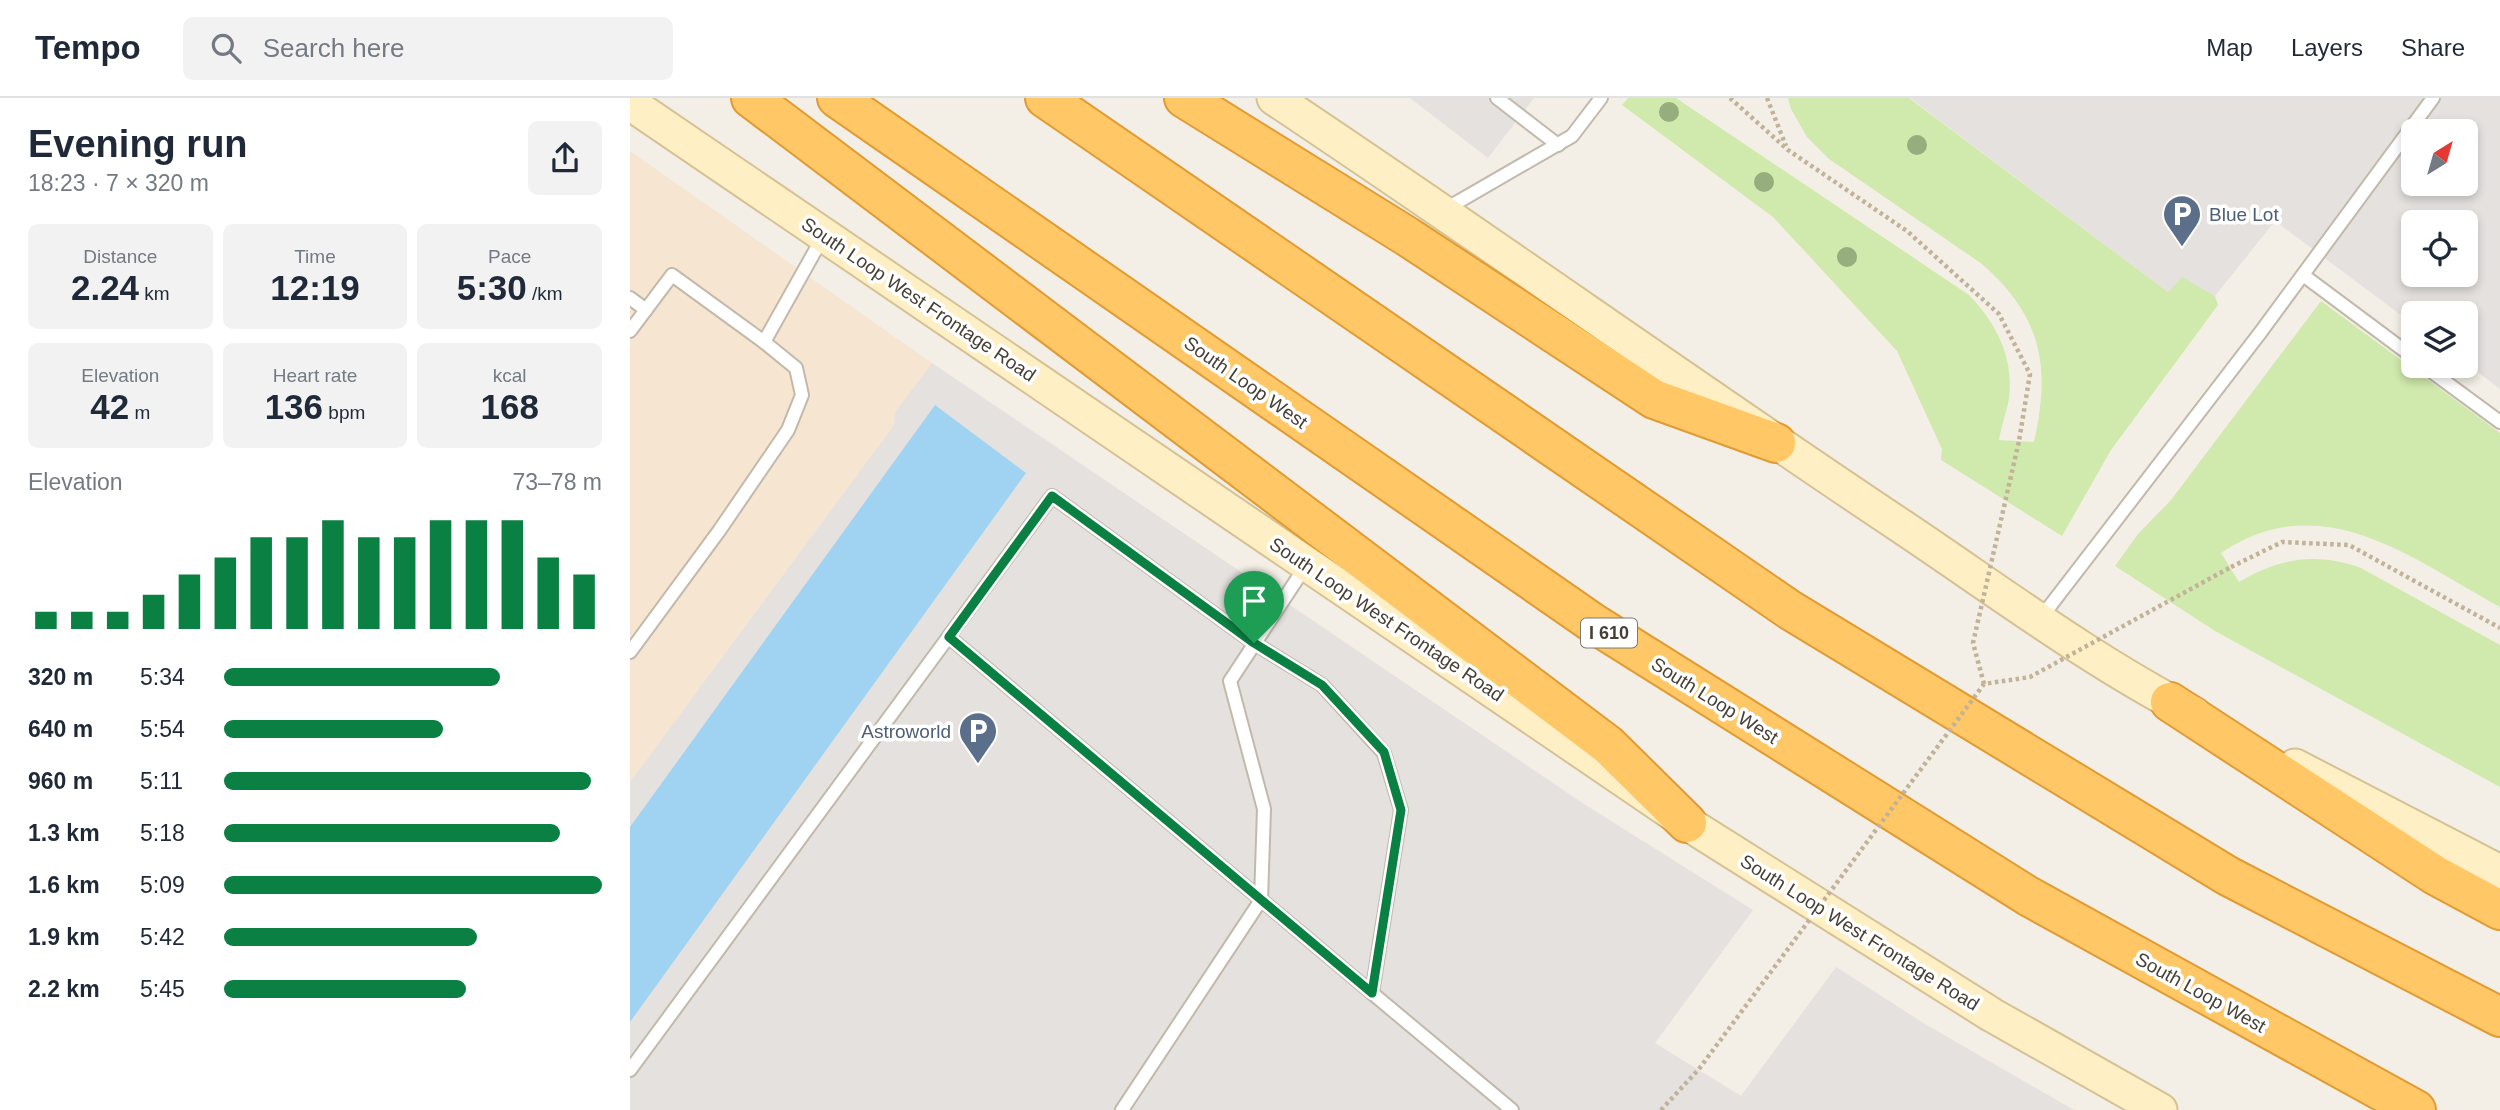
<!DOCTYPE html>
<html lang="en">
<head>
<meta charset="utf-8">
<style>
  :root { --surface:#fff; --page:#f2f2f3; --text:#1f2937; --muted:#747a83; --line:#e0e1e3; --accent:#0b8043 }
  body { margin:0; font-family:Arial,sans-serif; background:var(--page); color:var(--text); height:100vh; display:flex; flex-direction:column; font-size:26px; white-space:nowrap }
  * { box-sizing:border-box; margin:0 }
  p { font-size:23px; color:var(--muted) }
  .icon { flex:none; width:38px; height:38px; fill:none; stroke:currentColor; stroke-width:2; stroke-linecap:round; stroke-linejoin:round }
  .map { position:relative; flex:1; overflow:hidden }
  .side { display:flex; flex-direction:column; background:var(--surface); width:630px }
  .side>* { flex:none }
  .needle { width:46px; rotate:37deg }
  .controls { position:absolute; left:1771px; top:21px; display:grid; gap:14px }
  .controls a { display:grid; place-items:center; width:77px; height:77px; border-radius:10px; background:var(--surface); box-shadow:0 4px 10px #0003; font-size:35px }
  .pin { position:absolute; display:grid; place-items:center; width:60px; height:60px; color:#fff; margin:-72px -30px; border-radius:50% 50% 50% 0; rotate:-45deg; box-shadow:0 0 7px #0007 }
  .pin .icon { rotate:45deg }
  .round { display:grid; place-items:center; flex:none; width:74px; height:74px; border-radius:10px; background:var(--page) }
  .headline { display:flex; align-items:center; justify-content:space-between; height:119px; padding:0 28px }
  h1 { font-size:38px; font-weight:700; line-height:52px }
  .metrics { display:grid; grid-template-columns:repeat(3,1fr); gap:10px; height:119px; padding:7px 28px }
  .metrics div { display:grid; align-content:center; border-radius:10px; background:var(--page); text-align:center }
  .metrics b { font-size:35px; font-weight:700 }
  .metrics small { font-size:19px; font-weight:400 }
  .metrics p { font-size:19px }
  .chart { height:196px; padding:14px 28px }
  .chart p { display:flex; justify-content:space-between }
  .chart svg { width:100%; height:126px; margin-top:7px; stroke:var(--accent); stroke-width:6 }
  ul { padding:0 28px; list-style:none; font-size:23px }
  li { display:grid; grid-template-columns:112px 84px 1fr; align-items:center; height:52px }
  li i { height:18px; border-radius:9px; background:var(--accent) }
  header { display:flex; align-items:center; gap:42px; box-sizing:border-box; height:98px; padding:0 35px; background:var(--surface); border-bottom:2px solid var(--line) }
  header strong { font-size:33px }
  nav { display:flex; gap:38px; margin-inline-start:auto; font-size:24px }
  .search { width:490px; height:63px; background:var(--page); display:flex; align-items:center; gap:18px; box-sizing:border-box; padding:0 24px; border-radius:10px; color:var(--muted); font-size:26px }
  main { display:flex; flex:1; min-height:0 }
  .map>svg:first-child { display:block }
</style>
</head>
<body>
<header>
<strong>Tempo</strong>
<div class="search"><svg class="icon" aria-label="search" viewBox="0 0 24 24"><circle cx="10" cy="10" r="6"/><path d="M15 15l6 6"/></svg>Search here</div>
<nav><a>Map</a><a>Layers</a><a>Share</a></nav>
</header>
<main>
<section class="side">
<div class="headline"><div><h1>Evening run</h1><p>18:23 · 7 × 320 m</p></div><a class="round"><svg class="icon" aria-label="share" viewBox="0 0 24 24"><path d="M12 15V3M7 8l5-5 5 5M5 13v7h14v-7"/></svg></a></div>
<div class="metrics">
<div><p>Distance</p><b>2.24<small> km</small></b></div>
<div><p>Time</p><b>12:19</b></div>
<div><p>Pace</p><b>5:30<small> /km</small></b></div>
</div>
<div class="metrics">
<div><p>Elevation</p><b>42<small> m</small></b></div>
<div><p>Heart rate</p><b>136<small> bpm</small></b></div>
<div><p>kcal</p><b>168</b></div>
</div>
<div class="chart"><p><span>Elevation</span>73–78 m</p>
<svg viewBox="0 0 160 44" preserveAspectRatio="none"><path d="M5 44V38M15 44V38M25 44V38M35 44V32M45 44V25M55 44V19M65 44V12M75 44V12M85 44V6M95 44V12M105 44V12M115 44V6M125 44V6M135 44V6M145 44V19M155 44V25"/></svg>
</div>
<ul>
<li><b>320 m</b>5:34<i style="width:73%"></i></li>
<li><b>640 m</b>5:54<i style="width:58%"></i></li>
<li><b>960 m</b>5:11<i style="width:97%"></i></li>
<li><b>1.3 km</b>5:18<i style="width:89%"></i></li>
<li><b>1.6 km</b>5:09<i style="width:100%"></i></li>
<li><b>1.9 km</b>5:42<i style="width:67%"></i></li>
<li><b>2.2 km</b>5:45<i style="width:64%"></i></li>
</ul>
</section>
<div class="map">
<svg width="1870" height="1012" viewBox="0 0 1870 1012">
  <rect width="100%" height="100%" fill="#f3efe6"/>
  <!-- commercial -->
  <polygon fill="#f6e5d0" points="0,53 302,265 265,314 264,327 0,684"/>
  <!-- green -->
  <g fill="#d0e9ad">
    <path d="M998,0H1046L1339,197C1366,225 1384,259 1379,300C1377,314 1371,328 1369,342L1404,344C1421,268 1412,219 1352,166L1199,61L1177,39L1161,11L1158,0H1279L1538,194L1552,178L1585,198L1588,207L1481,352L1432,438L1311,362L1312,351L1267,253L1143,119L992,7Z"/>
    <path d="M1691,203L1870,335V509C1781,460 1692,387 1591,455L1609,484C1649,460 1687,454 1731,470L1870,547V689L1585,533L1485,468L1508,436L1541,402Z"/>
  </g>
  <!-- parking -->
  <g fill="#e4e1de" fill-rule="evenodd">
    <polygon points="780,0 904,0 858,60"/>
    <path d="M1280,0H1870V291L1836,265V215H1783V226L1645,123L1585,198L1552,179L1538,194ZM1783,33H1836V86H1783ZM1783,124H1836V177H1783Z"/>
    <polygon points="302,265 954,706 1123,812 1025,945 1111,998 1206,869 1295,926 1444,1012 0,1012 0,684 264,327 265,314"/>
  </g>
  <!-- water -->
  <polygon fill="#a0d3f2" points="305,307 396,375 0,924 0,729"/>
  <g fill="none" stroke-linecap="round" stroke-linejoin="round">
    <defs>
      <g id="service">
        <polyline points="867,0 928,47"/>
        <polyline points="814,112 942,38 971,0"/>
        <polyline points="1673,177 1783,259"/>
        <polyline points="0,200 16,212"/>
        <polyline points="0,233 42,177 134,244"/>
        <polyline points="1794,268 1870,324"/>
        <polyline points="1410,521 1630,235 1803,0"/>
        <polyline points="319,539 742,895"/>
        <polyline points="0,554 89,433 158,332 172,297 166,270 134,244 194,137"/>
        <polyline points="0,972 422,398 624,545 692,587 754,655 771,712 742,895 882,1012"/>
        <polyline points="492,1012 631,802 634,711 600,583 677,466"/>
      </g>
      <g id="secondary">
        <path d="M644,0C856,141 1062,289 1274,430C1368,493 1463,564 1564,616"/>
        <polyline points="0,5 1057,725 1362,917 1530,1012"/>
        <polyline points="1665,668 1870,774"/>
      </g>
      <g id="motorway">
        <polyline points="121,0 978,647 1057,725"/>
        <polyline points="207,0 963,525 1398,798 1786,1012"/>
        <polyline points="415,0 1160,512 1598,778 1870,919"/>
        <polyline points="554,0 778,139 1024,301 1146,345"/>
        <polyline points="1540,604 1805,777 1870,812"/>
      </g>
    </defs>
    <!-- service casing -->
    <use href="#service" stroke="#c2b9ab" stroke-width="16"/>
    <!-- secondary casing -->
    <use href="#secondary" stroke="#d5c294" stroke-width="37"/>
    <!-- motorway casing -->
    <use href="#motorway" stroke="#e19b32" stroke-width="42"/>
    <!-- path -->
    <g stroke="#c1b299" stroke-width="4.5" stroke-dasharray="3.5 3.5" stroke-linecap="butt">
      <polyline points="1100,0 1158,52 1277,133 1369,216 1400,276 1389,343"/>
      <polyline points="1137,0 1156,48"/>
      <polyline points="1601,469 1652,444 1719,447 1870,530"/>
      <polyline points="1031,1012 1069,971"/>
    </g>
    <!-- service -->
    <use href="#service" stroke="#fff" stroke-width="12"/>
    <!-- secondary -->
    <use href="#secondary" stroke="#ffefc4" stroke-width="33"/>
    <!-- motorway -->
    <use href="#motorway" stroke="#ffc765" stroke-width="38"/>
    <!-- path-bridge -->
    <g stroke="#c1b299" stroke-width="4.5" stroke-dasharray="3.5 3.5" stroke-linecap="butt">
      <polyline points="1354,586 1343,545 1389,343"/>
      <polyline points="1069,971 1354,586 1400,579 1601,469"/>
    </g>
  </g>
  <!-- trees -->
  <g fill="#96ae7d">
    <circle cx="1039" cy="14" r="10"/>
    <circle cx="1287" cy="47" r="10"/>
    <circle cx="1134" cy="84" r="10"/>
    <circle cx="1217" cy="159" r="10"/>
  </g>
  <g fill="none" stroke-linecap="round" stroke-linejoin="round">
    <defs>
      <polygon id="route" points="422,398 624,545 692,587 754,654 771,712 742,895 319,539"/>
    </defs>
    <!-- route casing -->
    <use href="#route" stroke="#fff" stroke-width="14"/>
    <!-- route -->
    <use href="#route" stroke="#0b8043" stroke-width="9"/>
  </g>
  <!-- icons -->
  <defs>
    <symbol id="parking-pin" viewBox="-11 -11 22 30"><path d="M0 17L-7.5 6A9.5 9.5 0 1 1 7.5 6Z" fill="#5c6f8a" stroke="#fff"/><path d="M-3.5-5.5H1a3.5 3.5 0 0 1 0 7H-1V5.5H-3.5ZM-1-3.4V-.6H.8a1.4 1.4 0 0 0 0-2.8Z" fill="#fff"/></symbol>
  </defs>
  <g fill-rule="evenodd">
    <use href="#parking-pin" x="1530" y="94" width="44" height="60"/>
    <use href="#parking-pin" x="326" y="611" width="44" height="60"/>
  </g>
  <g text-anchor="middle" stroke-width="7" stroke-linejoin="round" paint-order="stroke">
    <!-- shield labels -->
    <rect fill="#fff" stroke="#7e7972" stroke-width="2" x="951" y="520.5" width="56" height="29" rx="5"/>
    <g font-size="18" font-weight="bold" fill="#463f35">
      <text x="979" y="541">I 610</text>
    </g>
    <!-- service labels -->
    <g font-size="19" fill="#4e5e75" stroke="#fff" text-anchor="start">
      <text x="1579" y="123">Blue Lot</text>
      <text x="321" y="640" text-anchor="end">Astroworld</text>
    </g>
    <!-- street labels -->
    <g font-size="19" fill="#463f35" stroke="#fff">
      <text transform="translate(289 201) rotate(34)" y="7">South Loop West Frontage Road</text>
      <text transform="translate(616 284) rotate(35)" y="7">South Loop West</text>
      <text transform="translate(757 521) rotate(34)" y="7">South Loop West Frontage Road</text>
      <text transform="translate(1085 602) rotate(32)" y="7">South Loop West</text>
      <text transform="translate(1230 834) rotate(32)" y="7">South Loop West Frontage Road</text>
      <text transform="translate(1571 894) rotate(29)" y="7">South Loop West</text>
    </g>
  </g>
</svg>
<div class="controls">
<a><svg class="needle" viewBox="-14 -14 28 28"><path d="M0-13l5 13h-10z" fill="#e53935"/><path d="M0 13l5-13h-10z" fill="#747a83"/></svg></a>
<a><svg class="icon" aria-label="locate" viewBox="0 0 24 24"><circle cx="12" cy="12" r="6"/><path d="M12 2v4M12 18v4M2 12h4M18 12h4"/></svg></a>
<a><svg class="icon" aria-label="layers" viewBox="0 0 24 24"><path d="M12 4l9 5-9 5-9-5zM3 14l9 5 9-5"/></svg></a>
</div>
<div class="pin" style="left:624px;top:545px;background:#1e9e55"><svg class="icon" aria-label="arrive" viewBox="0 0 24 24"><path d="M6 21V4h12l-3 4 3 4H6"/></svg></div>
</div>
</main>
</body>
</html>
